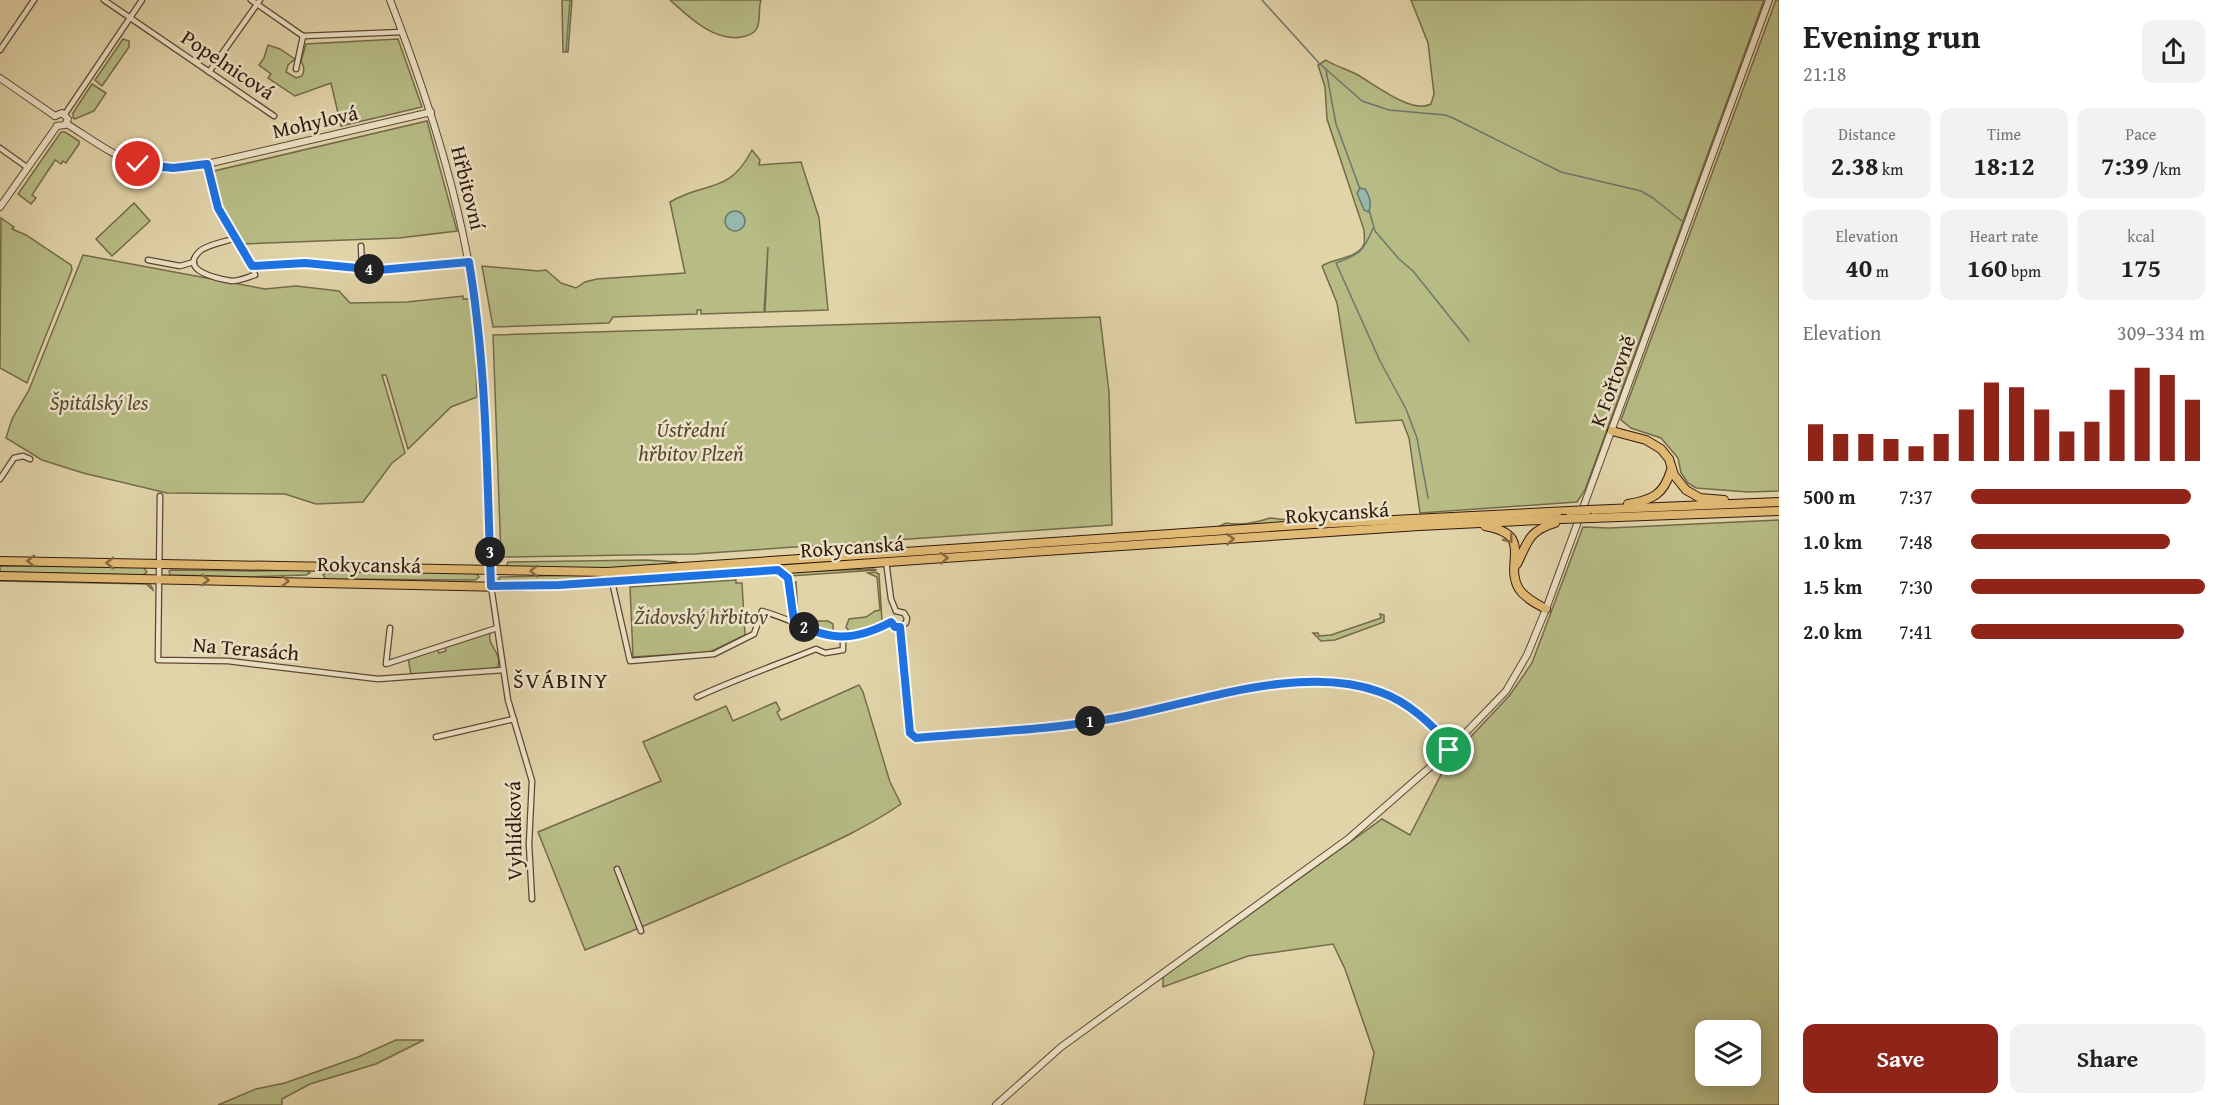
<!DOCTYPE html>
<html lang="en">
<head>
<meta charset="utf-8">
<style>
  :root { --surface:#fff; --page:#f2f2f2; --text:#202124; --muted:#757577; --accent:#8f2418 }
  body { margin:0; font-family:"Gentium Book Plus",serif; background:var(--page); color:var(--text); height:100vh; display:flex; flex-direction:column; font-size:22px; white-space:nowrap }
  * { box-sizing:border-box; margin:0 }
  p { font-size:20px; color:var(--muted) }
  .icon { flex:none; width:33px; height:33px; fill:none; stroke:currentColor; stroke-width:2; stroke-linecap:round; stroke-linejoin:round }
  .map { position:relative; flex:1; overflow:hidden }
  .panel { display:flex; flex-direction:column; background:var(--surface); width:450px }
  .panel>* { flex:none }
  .fabs { position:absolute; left:1695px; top:1020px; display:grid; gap:12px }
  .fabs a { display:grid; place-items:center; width:66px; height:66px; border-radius:12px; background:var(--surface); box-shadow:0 3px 15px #0003; font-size:30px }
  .pin { position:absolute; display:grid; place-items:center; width:51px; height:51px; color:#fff; margin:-26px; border:3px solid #fff; border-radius:50%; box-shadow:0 2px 6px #0007 }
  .km { position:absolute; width:30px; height:30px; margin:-15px; border-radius:50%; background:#222; color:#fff; font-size:16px; line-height:30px; text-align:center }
  .round { display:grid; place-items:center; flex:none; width:63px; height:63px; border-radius:12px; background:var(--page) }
  .headline { display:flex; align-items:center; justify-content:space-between; height:102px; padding:0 24px }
  h1 { font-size:33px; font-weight:700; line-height:45px }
  .stats { display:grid; grid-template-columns:repeat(3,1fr); gap:9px; height:102px; padding:6px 24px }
  .stats div { display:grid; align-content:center; border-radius:12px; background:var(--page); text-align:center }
  .stats b { font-size:26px; font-weight:700 }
  .stats small { font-size:16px; font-weight:400 }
  .stats p { font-size:16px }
  .chart { height:168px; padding:12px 24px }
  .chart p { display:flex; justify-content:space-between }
  .chart svg { width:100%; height:108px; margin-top:6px; stroke:var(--accent); stroke-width:6 }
  .action { display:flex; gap:12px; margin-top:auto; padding:12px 24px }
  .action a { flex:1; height:69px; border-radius:12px; background:var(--accent); color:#fff; font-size:24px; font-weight:700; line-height:69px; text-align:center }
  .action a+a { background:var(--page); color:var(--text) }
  ul { padding:0 24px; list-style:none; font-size:20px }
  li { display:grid; grid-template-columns:96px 72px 1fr; align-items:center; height:45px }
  li i { height:15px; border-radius:8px; background:var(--accent) }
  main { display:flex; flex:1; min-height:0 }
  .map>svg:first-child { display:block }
</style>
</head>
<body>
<main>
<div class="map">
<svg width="1779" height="1105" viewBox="0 0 1779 1105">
  <rect width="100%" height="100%" fill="#e2d4a9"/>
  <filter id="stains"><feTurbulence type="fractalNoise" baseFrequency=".00333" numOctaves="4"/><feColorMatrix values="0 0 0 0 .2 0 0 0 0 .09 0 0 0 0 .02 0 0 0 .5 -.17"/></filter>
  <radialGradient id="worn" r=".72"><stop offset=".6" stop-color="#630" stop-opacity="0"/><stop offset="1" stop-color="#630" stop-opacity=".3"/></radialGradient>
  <!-- green -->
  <g fill="#b7bc85" stroke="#746a49" stroke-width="1.5" fill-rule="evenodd">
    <polygon points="562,0 572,0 568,52 563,52"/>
    <path d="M670,0H761C758,9 761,19 757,28C754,34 748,36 742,37C714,42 689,17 670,0Z"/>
    <path d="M1411,0H1764L1585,490L1577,502L1420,513L1409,438L1402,420L1356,423L1337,303L1322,266C1333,258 1358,259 1364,244C1365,241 1364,233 1364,230L1327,119L1325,87L1318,65L1326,60C1335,66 1346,69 1356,74C1373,83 1412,115 1431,104L1434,94L1428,43Z"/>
    <polygon points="1776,0 1779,0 1779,491 1748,492 1696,488 1688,483 1681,473 1678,458 1661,438 1631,428 1621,420"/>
    <polygon points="123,39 129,41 129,47 102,86 95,80"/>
    <path d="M398,39L422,107L341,126L331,83L295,96L268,78L271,74L259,65L264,58L268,45L280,49L295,59L288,65L286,72L296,78L302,76C305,69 304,67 301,61L306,44Z"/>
    <polygon points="92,84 106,93 94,111 75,119 73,118 73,113"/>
    <path d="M427,121L457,231L399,238L244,244C234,228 207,190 214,171Z"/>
    <polygon points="61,132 65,132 79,141 79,144 66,163 63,161 61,164 55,160 32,195 36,198 31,204 18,194"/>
    <path d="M752,150L760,160L759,165L801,162L819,218L828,310L765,312L768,247L764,312L701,314V310H697V314L613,317L609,323L493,327L482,266L538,271L546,270L561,283L576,288L585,282L597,279L685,273L670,202C706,180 728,196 752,150Z"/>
    <polygon points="134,203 150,221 112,256 96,239"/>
    <polygon points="1,218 14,227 12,229 26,235 71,265 72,270 27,383 0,368"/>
    <polygon points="83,255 265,289 296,286 339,291 350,303 407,302 463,296 463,299 470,299 475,334 477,397 451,407 408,449 386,375 382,375 405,453 392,463 363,502 316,504 285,494 167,493 83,473 42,460 6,438 12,419 29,390"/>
    <polygon points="1100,317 1109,392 1112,525 694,554 501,557 493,335"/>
    <path d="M1270,518L1288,520V523L1218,527L1226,523C1241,526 1255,523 1270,518Z"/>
    <path d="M1779,520V1105H1364L1374,1053L1345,969L1333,944L1248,956L1163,987V977L1382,819L1410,835L1448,761L1510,695L1532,663L1583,527L1610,528ZM1706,1030H1750V1076H1706Z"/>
    <polygon points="1334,527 1333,528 894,558 965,551"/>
    <polygon points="874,557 876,559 545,582 503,582 498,579 500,577 625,574"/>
    <path d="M646,560L677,562C625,574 559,568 506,567L508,562Z"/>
    <polygon points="0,566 143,567 147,572 143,575 0,572"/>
    <polygon points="873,569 877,570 790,576 787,572"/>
    <polygon points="171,570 259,571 307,570 310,573 306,575 250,577 170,575 169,571"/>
    <polygon points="386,571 476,573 479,577 475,580 326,579 323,575 326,573"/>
    <polygon points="868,573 875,572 879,574 882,621 861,632 850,632 846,627 849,619 866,617 875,611 880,610 877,577"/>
    <path d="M0,579L145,581C149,583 152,585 153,590L146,584L0,581Z"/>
    <polygon points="736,580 736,583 742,583 745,635 710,652 633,657 630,587"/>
    <polygon points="796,582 798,616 812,621 828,621 833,624 833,632 815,627 799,620 792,583"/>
    <polygon points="1380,614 1384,615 1384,622 1335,640 1321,641 1313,633 1318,633 1319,636 1331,635 1381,618"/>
    <path d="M486,633H490C487,648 504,652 497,669L411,675L408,658L437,649L439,653L446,651L445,646Z"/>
    <path d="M859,685L863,692L890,782L901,804C862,831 818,849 775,869C712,897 649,925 585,950L538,832L661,781L643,742L726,706L733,721L776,702L780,710L777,712L781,720Z"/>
    <polygon points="396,1040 424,1040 376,1064 310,1084 282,1099 282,1105 218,1105 256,1089 285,1083 358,1057"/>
  </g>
  <!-- water -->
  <g fill="#95b8ac" stroke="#6d786c" stroke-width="1.5">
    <path d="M1360,188L1365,189C1370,196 1372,203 1369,212L1364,210L1357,193Z"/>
    <circle cx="735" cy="221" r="10"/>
  </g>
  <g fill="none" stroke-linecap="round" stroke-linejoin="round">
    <!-- stream -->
    <g stroke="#6d786c" stroke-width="1.5">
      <polyline points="1262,0 1319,63 1362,101 1389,110 1445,115 1453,118 1561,172 1641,191 1653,198 1683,222"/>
      <polyline points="566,51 570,0"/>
      <polyline points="1326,70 1336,124 1360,189"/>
      <polyline points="1369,210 1375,231 1399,259 1413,271 1469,341"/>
      <path d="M1373,228C1364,251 1359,255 1336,263L1380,361L1406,409L1417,438L1428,498"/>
    </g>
    <defs>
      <g id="minor">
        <polyline points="104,0 274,116"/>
        <polyline points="251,0 303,36 402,32"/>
        <polyline points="0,50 34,0"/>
        <polyline points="296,69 303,36"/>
        <polyline points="209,72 260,0"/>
        <polyline points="65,114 142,0"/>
        <polyline points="0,148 28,168"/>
        <path d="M207,164L218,209L249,258L255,275C248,277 240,281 232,281C219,279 178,271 200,251C208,244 225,242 236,238"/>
        <polyline points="361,246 362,268"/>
        <polyline points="148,260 180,266 194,262"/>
        <polyline points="252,266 305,263 379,270 469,262"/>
        <polyline points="0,479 14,458 23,456 30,459"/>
        <polyline points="160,496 158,660 228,661 378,679 503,670"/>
        <polyline points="886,561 891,599 896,611"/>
        <polyline points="778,570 788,578 794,621"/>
        <polyline points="491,586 508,700 532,781 529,844 532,899"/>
        <path d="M613,586L630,661L714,654L754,634L762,611C816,626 832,654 891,622"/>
        <polyline points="891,622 898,627 906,623 907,618 904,613 896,611"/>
        <path d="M900,627L910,733L916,738C983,732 1050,730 1116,718C1196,703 1302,663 1380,692C1409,702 1432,725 1452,747"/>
        <polyline points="390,628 386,664 497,628"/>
        <path d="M697,697C736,679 776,665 816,649L825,653L843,650V638"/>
        <polyline points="436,737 514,719"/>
        <polyline points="617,869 641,931"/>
      </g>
      <g id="tertiary">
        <path d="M390,0C432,108 466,217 479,332C483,367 484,402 485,437C487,487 489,537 491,586"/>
        <polyline points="0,78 55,116"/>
        <polyline points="55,116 62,113 68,119 65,125 57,126"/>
        <path d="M67,124C119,157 140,178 207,164L431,112"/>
        <polyline points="0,207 57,126"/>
        <polyline points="996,1105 1061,1047 1348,839 1445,754 1506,691 1527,655 1546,609 1769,0"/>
      </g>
      <g id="primary">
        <polyline points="0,561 607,572 1009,545"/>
        <polyline points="0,576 504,587 559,585 1002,554"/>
      </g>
      <g id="trunk">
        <polyline points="1612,431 1646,440 1661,449 1669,459 1674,475 1686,490 1700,498 1724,500"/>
        <path d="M1628,504C1653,500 1664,494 1671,470"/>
        <polyline points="1588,510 1779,502"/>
        <polyline points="1592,518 1779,511"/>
        <path d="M1485,526C1536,535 1503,563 1519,589C1525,598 1537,604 1546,609"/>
        <polyline points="1009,545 1314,524 1569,511"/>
        <polyline points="1002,554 1419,526 1561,519"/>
        <path d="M1517,564C1528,542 1528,531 1555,523"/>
      </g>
    </defs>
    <!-- minor casing -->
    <use href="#minor" stroke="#5c4734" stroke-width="7"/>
    <!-- tertiary casing -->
    <use href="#tertiary" stroke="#5c4734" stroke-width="8"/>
    <!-- primary casing -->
    <use href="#primary" stroke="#30180d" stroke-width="10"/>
    <!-- trunk casing -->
    <use href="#trunk" stroke="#30180d" stroke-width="10"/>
    <!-- minor -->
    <use href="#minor" stroke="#ece3c7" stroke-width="4.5"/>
    <!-- tertiary -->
    <use href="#tertiary" stroke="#ece3c7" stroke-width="6"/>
    <!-- primary -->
    <use href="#primary" stroke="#e1ba74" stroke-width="8"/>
    <!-- trunk -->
    <use href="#trunk" stroke="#e1ba74" stroke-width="8"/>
    <defs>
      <g id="trunk-bridge">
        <polyline points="1569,511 1588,510"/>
        <polyline points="1561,519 1592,518"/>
      </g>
    </defs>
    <!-- trunk-bridge casing -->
    <use href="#trunk-bridge" stroke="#30180d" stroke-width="10" stroke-linecap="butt"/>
    <!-- trunk-bridge -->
    <use href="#trunk-bridge" stroke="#e1ba74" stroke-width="8"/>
  </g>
  <!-- one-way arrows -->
  <defs><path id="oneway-chevron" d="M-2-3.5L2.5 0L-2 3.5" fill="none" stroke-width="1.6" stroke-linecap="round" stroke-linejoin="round" transform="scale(1.5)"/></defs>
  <g stroke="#886940">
    <use href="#oneway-chevron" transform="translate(1230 539) rotate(-4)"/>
    <use href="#oneway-chevron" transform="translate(1509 539) rotate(52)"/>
    <use href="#oneway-chevron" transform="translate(944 558) rotate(-4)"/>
    <use href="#oneway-chevron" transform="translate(31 561) rotate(-179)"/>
    <use href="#oneway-chevron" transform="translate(110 563) rotate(-179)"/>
    <use href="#oneway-chevron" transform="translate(534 571) rotate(-179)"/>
    <use href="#oneway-chevron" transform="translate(205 580) rotate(1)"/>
    <use href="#oneway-chevron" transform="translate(285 581) rotate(1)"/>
  </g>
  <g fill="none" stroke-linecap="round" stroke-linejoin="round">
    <defs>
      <path id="route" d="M138,164L173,168L207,164L218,208L252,266L305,263L379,270L469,262C487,370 487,478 491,586L559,585L778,570L788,578L794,621C829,642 855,641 891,622L895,627H900L910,733L916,738C983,732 1050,730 1116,718C1196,703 1301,663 1380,692C1409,702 1432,725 1452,747L1449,750"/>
    </defs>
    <!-- route casing -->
    <use href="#route" stroke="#fff" stroke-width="12"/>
    <!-- route -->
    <use href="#route" stroke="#1a73e8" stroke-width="8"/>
  </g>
  <g text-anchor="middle" stroke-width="5" stroke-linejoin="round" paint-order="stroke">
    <!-- street labels -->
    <g font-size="21" fill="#30180d" stroke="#ece3c7">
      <text transform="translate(228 65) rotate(34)" y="7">Popelnicová</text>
      <text transform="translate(315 122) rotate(-13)" y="7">Mohylová</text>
      <text transform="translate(468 188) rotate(76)" y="7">Hřbitovní</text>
      <text transform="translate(1613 381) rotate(-70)" y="7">K Fořtovně</text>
      <text transform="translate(1337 513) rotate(-4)" y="7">Rokycanská</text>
      <text transform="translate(852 547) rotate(-4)" y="7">Rokycanská</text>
      <text transform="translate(369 565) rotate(1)" y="7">Rokycanská</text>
      <text transform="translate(246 649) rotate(5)" y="7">Na Terasách</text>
      <text transform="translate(514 831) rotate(-91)" y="7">Vyhlídková</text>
    </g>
    <!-- park labels -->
    <g font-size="21" font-style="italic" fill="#584931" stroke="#ece3c7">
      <text x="99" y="410">Špitálský les</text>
      <text x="691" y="437">Ústřední<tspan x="691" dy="24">hřbitov Plzeň</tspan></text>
      <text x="701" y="624">Židovský hřbitov</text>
    </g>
    <!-- neighbourhood labels -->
    <g font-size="22" letter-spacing="1.5" fill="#30180d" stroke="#ece3c7">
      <text x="561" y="688">ŠVÁBINY</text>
    </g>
  </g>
  <rect width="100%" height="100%" filter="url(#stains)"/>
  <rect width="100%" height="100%" fill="url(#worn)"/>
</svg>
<div class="fabs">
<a><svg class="icon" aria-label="layers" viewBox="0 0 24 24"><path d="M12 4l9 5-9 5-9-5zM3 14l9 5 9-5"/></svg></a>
</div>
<div class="pin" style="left:1449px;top:750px;background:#1e9e55"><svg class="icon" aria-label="arrive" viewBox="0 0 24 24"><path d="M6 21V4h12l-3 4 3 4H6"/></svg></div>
<div class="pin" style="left:138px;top:164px;background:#d93025"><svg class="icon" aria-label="check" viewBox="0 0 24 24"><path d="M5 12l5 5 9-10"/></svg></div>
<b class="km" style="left:1090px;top:721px">1</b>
<b class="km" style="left:804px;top:627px">2</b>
<b class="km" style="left:490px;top:552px">3</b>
<b class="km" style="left:369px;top:269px">4</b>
</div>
<section class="panel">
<div class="headline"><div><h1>Evening run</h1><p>21:18</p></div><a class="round"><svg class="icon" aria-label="share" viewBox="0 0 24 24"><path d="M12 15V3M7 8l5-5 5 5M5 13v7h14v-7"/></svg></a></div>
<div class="stats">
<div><p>Distance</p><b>2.38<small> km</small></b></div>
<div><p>Time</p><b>18:12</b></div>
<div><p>Pace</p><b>7:39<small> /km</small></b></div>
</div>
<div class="stats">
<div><p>Elevation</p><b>40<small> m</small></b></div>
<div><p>Heart rate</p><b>160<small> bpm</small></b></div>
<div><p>kcal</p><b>175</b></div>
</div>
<div class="chart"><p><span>Elevation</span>309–334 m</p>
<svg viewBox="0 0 160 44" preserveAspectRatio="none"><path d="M5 44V29M15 44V33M25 44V33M35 44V35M45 44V38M55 44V33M65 44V23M75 44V12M85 44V14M95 44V23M105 44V32M115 44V28M125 44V15M135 44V6M145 44V9M155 44V19"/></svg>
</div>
<ul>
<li><b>500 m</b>7:37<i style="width:94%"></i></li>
<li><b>1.0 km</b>7:48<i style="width:85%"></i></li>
<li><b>1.5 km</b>7:30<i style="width:100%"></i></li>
<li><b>2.0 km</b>7:41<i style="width:91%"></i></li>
</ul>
<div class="action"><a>Save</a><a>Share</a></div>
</section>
</main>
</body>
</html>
